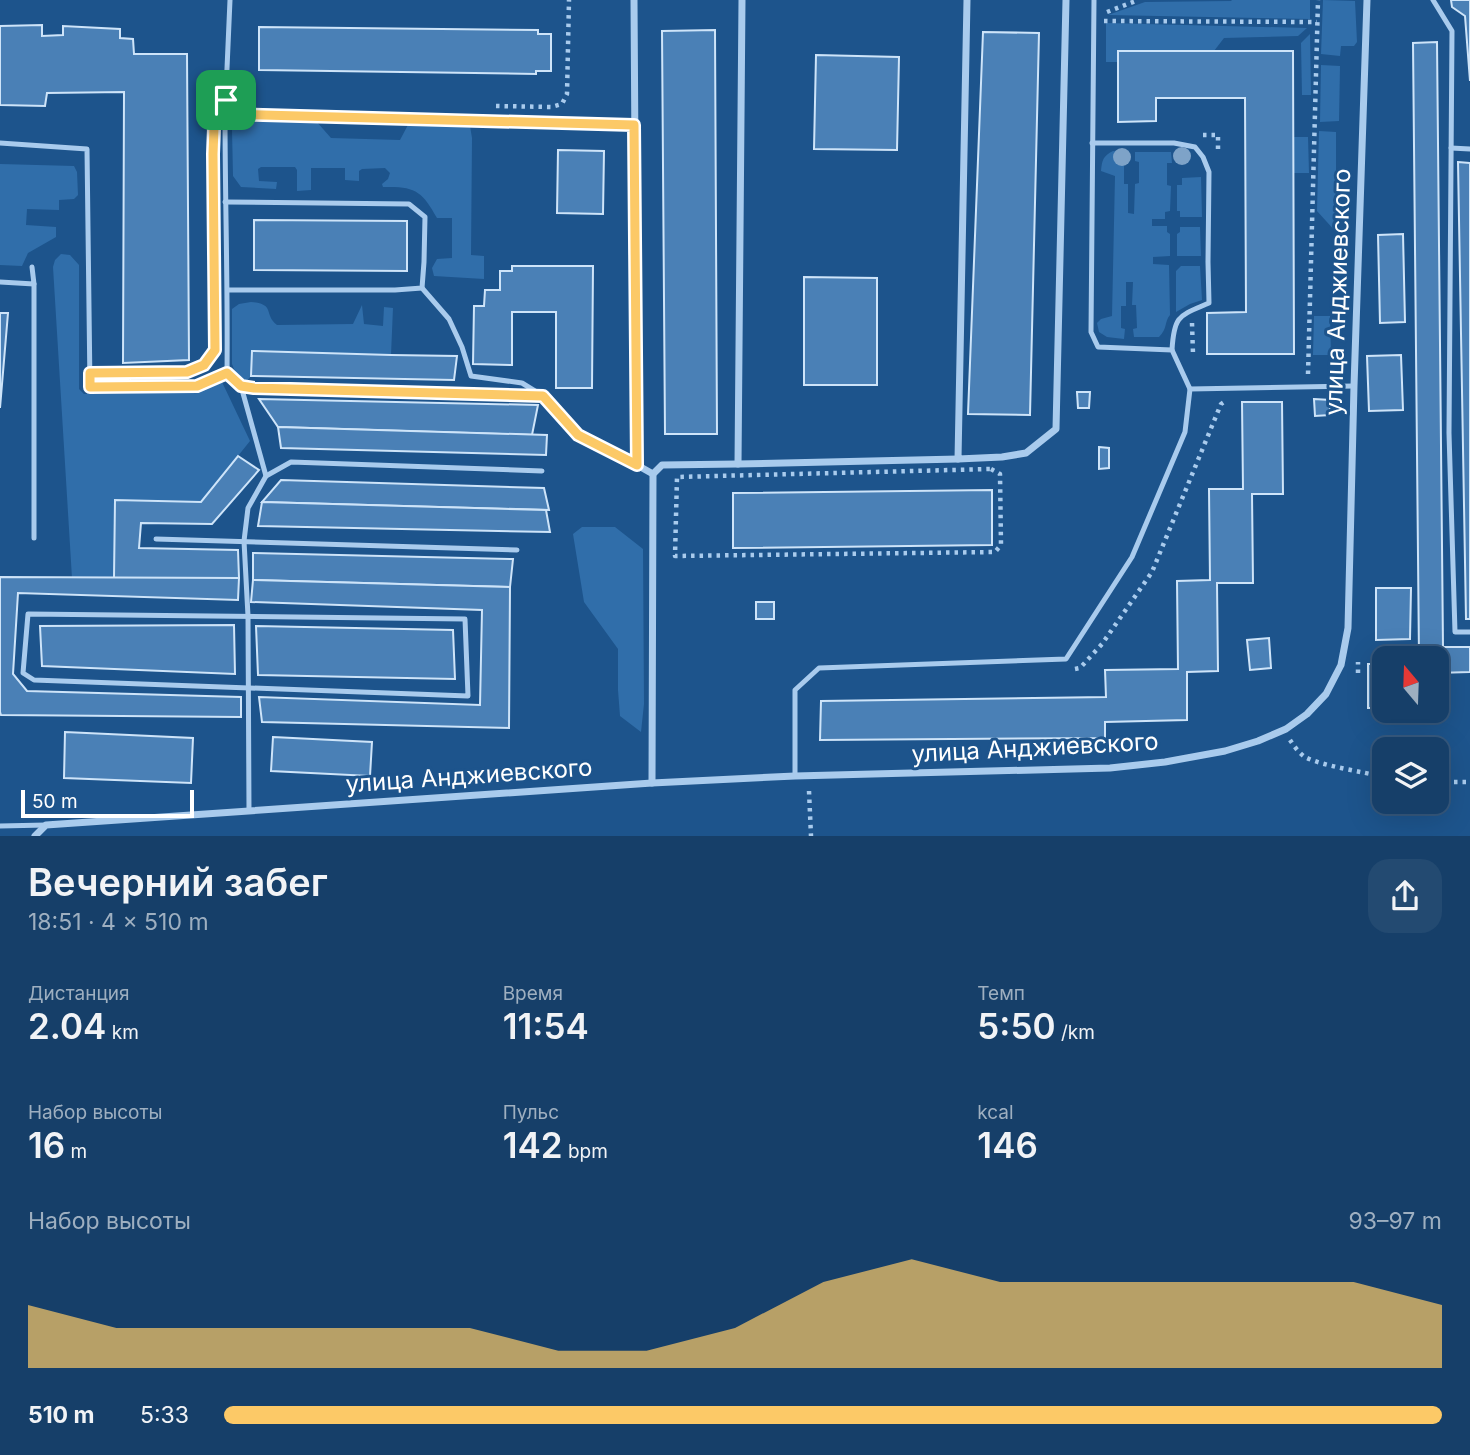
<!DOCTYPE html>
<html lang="ru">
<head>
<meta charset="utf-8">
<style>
  :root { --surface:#163f69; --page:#234a71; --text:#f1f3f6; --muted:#9eafc0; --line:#35587d; --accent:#fcc967 }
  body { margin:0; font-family:Inter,sans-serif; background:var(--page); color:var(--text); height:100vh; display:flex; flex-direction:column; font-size:26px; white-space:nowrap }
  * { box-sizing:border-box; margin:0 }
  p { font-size:23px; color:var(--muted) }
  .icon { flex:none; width:38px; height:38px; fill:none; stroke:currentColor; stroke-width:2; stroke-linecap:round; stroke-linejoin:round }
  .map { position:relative; height:836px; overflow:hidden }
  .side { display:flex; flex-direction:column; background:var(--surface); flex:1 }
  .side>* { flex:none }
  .needle { width:46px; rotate:341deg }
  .controls { position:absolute; left:1372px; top:646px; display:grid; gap:14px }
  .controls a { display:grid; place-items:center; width:77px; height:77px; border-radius:14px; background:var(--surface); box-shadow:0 7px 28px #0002,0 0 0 2px var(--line); font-size:35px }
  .scale { position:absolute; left:21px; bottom:18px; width:173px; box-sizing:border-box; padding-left:7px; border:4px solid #fff; border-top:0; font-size:19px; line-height:24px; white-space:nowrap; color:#fff; -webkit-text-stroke:5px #1d548c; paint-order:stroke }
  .pin { position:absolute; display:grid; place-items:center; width:60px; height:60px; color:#fff; margin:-30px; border-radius:14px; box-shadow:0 4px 10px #0006 }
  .round { display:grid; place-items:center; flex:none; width:74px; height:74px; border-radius:21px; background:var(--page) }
  .head { display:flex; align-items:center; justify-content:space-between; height:119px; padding:0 28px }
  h1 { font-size:38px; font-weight:600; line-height:52px }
  .figures { display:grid; grid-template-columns:repeat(3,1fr); gap:10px; height:119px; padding:7px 28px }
  .figures div { display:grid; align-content:center }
  .figures b { font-size:35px; font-weight:600 }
  .figures small { font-size:19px; font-weight:400 }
  .figures p { font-size:19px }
  .chart { height:196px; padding:14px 28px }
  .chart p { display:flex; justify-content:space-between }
  .chart svg { width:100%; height:126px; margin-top:7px; fill:var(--accent); opacity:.7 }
  ul { padding:0 28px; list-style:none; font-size:23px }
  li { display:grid; grid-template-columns:112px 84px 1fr; align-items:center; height:52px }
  li i { height:18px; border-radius:9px; background:var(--accent) }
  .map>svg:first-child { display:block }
</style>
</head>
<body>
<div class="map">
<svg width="1470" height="836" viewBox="0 0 1470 836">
  <rect width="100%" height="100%" fill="#1d548c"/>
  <!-- green -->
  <g fill="#306eaa">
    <polygon points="1232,0 1310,0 1310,19 1108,15 1145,2 1231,1"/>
    <polygon points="1323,0 1355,1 1357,42 1354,46 1341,46 1340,56 1321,54"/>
    <polygon points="1106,23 1307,28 1298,36 1224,38 1214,51 1118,51 1118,62 1106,62"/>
    <polygon points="1310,34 1311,95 1302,95 1301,43"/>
    <polygon points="1321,65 1340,66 1339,121 1320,122"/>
    <path d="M316,121L331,138L400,140L409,123L470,126L472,138L471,255L484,256V279L434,276L432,268L437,259L452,258V218H437C422,191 415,186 383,187L382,184L388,179L390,173L385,168L362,169L359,171V181L345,180V168H311V190L297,191V170L295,167H261L258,169L259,181L277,182L276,189L241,187L233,176L232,130L243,122Z"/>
    <polygon points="1319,131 1336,132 1336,232 1317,211"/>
    <polygon points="1292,137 1308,137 1309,173 1293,173"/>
    <path d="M1113,151L1128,152V162L1124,163V184H1128V213L1134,214L1135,184L1139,183V162L1135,161V152H1171L1172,163H1167V185L1171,186L1170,211L1165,212V219H1152V226H1167V232L1170,234V256L1153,257V264L1169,265L1170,315C1164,322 1168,328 1159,337H1134L1133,329L1137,328L1136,305H1132L1133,282H1126V306H1121V328L1125,329L1124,339L1107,337L1099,332L1097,323L1101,319L1112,316L1115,176L1101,171C1102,160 1103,156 1113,151Z"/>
    <polygon points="0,164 74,166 77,172 78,195 74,199 59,200 59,210 27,209 26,225 56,227 56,237 28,253 22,266 0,265"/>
    <polygon points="1201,177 1202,217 1180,217 1180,211 1177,211 1177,185 1182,185 1182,178"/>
    <polygon points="1180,227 1200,227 1201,256 1177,256 1177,234 1180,232"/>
    <polygon points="61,254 70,255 79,265 79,389 84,394 188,392 201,391 222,382 250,441 201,502 115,500 114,578 72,578 53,267 55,260"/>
    <polygon points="1181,266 1200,266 1202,300 1190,304 1176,312 1176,271"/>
    <path d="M251,302C276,304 263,314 277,325L353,324L362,305L364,324L383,326L384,307L393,308L391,355L252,351L251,376L246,382L237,377L232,364V309L239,304Z"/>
    <polygon points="1314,316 1330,316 1331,355 1313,355"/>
    <polygon points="582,527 615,527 643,549 644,704 641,732 620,716 618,690 618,649 584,602 573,534"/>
  </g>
  <!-- building -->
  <g fill="#4a80b6" stroke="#cee4f9" stroke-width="2">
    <polygon points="1451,0 1470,0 1470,81 1465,16 1452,7"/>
    <polygon points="42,25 42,36 63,35 63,26 120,29 120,38 133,39 134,54 187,54 189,360 123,363 124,92 47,93 45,106 0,105 0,26"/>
    <polygon points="259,27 538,30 538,34 551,34 551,71 536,71 536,74 259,70"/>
    <polygon points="715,30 717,434 665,434 662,31"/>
    <polygon points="983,32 1039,33 1030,415 968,414"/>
    <polygon points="1437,42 1443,647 1470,647 1470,672 1437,673 1437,658 1419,658 1413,43"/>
    <polygon points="1118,51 1293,51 1294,354 1207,354 1207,313 1246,312 1245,98 1156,98 1156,121 1118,122"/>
    <polygon points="816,55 899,57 897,150 814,149"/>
    <polygon points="558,150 604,151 603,214 557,213"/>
    <polygon points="1458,162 1470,163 1470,619 1466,619"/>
    <polygon points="254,220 407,221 407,271 254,270"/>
    <polygon points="1403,234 1405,322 1380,323 1378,235"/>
    <polygon points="512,266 593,266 592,388 556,388 556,312 512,312 512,365 473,364 474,306 484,306 485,290 500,290 500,271 512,271"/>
    <polygon points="804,277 877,278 877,385 804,385"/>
    <polygon points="0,313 8,313 0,408"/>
    <polygon points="252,351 391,355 457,356 454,380 251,376"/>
    <polygon points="1401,355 1403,410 1369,411 1367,356"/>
    <polygon points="1077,392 1090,392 1089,408 1078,408"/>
    <polygon points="259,399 538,405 532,435 278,427"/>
    <polygon points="1314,399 1330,400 1330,415 1315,416"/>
    <polygon points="1242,402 1282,402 1283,494 1252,494 1253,583 1217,583 1218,671 1187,672 1187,720 1105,722 1105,738 820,740 821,701 1106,697 1105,670 1178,669 1177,581 1210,580 1209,489 1243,489"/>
    <polygon points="278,427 547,435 546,455 281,448"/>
    <polygon points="1099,447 1109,448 1109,468 1099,469"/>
    <polygon points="238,456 259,470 212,524 141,523 139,548 238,550 239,578 114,578 115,500 201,502"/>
    <polygon points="281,480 544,488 549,510 262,502"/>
    <polygon points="992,490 992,545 733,548 733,493"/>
    <polygon points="262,502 546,510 550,532 258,526"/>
    <polygon points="253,553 513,559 510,587 253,580"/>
    <polygon points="0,577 239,578 238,600 18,593 13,674 27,691 241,697 241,717 1,715 0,712"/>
    <polygon points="253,580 510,587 509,728 262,722 259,697 480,705 482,610 251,602"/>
    <polygon points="1376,588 1411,588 1410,639 1376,640"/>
    <rect x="756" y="602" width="18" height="17"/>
    <polygon points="234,625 235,674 42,666 40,626"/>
    <polygon points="256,626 453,630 455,679 258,675"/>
    <polygon points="1269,638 1271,668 1250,670 1247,640"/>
    <rect x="1368" y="664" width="16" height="44"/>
    <polygon points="65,732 193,738 191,783 64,778"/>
    <polygon points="273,737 372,742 370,776 271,771"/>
  </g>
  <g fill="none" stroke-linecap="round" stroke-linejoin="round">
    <!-- path -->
    <g stroke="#a9cbed" stroke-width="4.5" stroke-dasharray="3.5 5" stroke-linecap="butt">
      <polyline points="1107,12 1138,0"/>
      <polyline points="1104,21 1317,22"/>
      <polyline points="496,106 551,107 562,104 567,94 569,0"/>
      <polyline points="1203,135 1218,135 1218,153"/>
      <polyline points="1192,323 1193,354"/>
      <polyline points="190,371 204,365 212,353"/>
      <polyline points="1308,374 1318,0"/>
      <polygon points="991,469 1000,474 1001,545 995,552 675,556 677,477"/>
      <polyline points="1075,669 1080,668 1102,644 1152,572 1221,404 1224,402"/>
      <polyline points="1358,673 1358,662"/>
      <path d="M1290,740C1294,746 1299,753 1305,757C1322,766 1364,772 1384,777"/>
      <polyline points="1437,782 1470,782"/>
      <polyline points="809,791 811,836"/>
    </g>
    <!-- lane -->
    <g stroke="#a9cbed" stroke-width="5">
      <polyline points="230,0 225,114 634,126"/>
      <polyline points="1094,0 1091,332 1098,347 1172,350 1190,389"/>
      <polyline points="1433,0 1452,31 1449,433 1455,632 1470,632"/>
      <path d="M0,143L87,149L90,387L197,386L227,373C228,287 225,201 225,114"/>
      <path d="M1092,143H1174L1195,147L1203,157L1209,172L1208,262L1209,303C1179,316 1174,315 1172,350"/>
      <polyline points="1451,148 1470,149"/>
      <polyline points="225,202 409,204 425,217 424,262 422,288 395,290 228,290"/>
      <polyline points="0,282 34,284 32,267"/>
      <polyline points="34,284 34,538"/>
      <polyline points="422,288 449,319 462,347 471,376 522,383 543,396 578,435 637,465"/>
      <polyline points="227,373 241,386 254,389 543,396"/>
      <polyline points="241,386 266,476 248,508 244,541 248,616 249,810"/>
      <polyline points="266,476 291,462 542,471"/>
      <polyline points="156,539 517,550"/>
      <polygon points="28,614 465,619 468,696 34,680 23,673"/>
      <polyline points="795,776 795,690 819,668 1066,659 1132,557 1185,432 1190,389 1354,386"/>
      <polyline points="0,826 46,825"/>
    </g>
    <!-- street -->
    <g stroke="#a9cbed" stroke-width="7">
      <polyline points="634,0 637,465 653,474"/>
      <polyline points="967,0 958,459 1002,457 1026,453 1056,429 1066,0"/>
      <polyline points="738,464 742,0"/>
      <polyline points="652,783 653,474 662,465 738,464 958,459"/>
      <polyline points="35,836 46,825 652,783 795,776 1110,768 1165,762 1225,751 1258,741 1286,729 1307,714 1326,694 1341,665 1348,628 1354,386 1367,0"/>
    </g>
  </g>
  <!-- trees -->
  <g fill="#7ea3c8">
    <circle cx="1182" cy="156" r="9"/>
    <circle cx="1122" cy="157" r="9"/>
  </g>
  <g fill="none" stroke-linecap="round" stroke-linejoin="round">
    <defs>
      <polygon id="route" points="226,100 225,114 634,125 637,465 578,435 543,396 254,388 241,386 227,373 197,386 90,387 90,373 187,372 204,365 215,350 213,154 215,101"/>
    </defs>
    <!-- route casing -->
    <use href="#route" stroke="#fff" stroke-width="14"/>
    <!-- route -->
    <use href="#route" stroke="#fcc967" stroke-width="9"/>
  </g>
  <g text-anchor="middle" stroke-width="6" stroke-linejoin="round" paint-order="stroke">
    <!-- street labels -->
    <g font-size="24" fill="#fff" stroke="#1d548c">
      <text transform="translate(1338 292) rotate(-88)" y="8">улица Анджиевского</text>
      <text transform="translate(1035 748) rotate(-3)" y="8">улица Анджиевского</text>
      <text transform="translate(469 776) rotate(-4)" y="8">улица Анджиевского</text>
    </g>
  </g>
</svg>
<div class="controls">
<a><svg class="needle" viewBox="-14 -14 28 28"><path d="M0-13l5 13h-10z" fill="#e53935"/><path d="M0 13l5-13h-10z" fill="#9eafc0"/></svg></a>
<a><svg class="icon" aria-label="layers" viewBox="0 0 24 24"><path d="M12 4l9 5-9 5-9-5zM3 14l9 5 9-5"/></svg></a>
</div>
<div class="scale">50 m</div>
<div class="pin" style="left:226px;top:100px;background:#1e9e55"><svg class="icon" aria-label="arrive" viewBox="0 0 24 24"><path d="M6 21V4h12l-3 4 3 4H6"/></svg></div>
</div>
<section class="side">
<div class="head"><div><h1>Вечерний забег</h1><p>18:51 · 4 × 510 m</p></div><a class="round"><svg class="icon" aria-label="share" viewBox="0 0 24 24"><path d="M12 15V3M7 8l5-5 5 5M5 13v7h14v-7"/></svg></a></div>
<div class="figures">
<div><p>Дистанция</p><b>2.04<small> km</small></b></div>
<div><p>Время</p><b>11:54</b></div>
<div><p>Темп</p><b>5:50<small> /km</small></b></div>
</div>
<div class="figures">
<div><p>Набор высоты</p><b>16<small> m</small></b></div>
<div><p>Пульс</p><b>142<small> bpm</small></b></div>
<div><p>kcal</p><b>146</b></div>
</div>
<div class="chart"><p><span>Набор высоты</span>93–97 m</p>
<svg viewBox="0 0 160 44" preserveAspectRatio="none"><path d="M0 44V22L10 30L20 30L30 30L40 30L50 30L60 38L70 38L80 30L90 14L100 6L110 14L120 14L130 14L140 14L150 14L160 22V44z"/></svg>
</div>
<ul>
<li><b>510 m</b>5:33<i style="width:100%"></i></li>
</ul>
</section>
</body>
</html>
